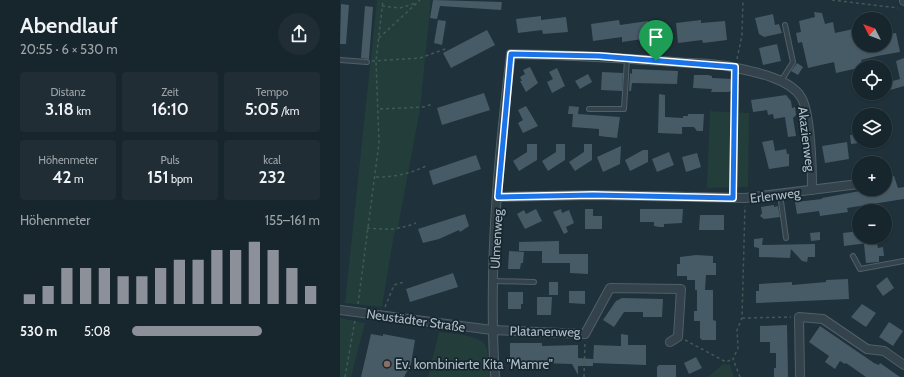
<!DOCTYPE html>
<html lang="de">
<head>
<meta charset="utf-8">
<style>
  :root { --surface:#17252c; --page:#202d34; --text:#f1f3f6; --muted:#9ea5a9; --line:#364248; --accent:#8c9099 }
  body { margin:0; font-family:Cabin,sans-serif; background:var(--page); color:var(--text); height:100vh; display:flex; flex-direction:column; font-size:15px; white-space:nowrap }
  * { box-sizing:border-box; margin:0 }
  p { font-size:13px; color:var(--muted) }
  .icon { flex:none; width:22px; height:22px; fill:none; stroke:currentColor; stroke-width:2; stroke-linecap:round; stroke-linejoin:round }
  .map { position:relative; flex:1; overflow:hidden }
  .panel { display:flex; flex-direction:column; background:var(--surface); width:340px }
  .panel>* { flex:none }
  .needle { width:26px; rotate:312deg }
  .tools { position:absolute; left:512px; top:12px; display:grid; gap:8px }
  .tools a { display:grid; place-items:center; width:40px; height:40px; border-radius:50%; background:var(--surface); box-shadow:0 1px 3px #0004,0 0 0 1px var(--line); font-size:20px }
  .pin { position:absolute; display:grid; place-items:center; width:34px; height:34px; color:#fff; margin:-41px -17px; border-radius:50% 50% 50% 0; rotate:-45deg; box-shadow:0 0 4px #0007 }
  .pin .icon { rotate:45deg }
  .round { display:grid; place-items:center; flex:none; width:42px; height:42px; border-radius:21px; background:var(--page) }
  .head { display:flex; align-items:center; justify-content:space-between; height:68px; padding:0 20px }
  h1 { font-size:22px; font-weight:600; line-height:30px }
  .stats { display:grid; grid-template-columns:repeat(3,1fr); gap:6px; height:68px; padding:4px 20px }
  .stats div { display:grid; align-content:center; border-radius:4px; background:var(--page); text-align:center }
  .stats b { font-size:17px; font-weight:600 }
  .stats small { font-size:11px; font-weight:400 }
  .stats p { font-size:11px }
  .chart { height:112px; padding:8px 20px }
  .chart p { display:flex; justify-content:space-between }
  .chart svg { width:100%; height:72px; margin-top:4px; stroke:var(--accent); stroke-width:6 }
  ul { padding:0 20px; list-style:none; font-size:13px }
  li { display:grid; grid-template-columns:64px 48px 1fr; align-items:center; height:30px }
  li i { height:10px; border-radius:5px; background:var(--accent) }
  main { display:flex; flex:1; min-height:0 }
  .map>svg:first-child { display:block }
</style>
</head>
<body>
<main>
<section class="panel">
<div class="head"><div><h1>Abendlauf</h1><p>20:55 · 6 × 530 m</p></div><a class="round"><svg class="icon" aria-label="share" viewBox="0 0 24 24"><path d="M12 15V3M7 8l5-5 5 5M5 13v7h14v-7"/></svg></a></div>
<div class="stats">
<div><p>Distanz</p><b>3.18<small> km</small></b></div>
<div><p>Zeit</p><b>16:10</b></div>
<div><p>Tempo</p><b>5:05<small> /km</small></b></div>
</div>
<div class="stats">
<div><p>Höhenmeter</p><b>42<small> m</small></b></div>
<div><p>Puls</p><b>151<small> bpm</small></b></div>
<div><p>kcal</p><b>232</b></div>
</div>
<div class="chart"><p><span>Höhenmeter</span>155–161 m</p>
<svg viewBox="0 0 160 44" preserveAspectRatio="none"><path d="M5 44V38M15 44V33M25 44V22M35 44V22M45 44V22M55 44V27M65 44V27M75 44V22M85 44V17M95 44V17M105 44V11M115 44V11M125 44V6M135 44V11M145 44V22M155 44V33"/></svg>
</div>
<ul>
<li><b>530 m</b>5:08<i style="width:69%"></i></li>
</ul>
</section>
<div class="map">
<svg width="564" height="377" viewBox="0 0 564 377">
  <rect width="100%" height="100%" fill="#1f313a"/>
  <!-- green -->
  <g fill="#223d3a">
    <polygon points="37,0 91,0 80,109 58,227 54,234 42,307 5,303"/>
    <polygon points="370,111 409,113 408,187 367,188"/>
    <polygon points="0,318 25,323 11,377 0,377"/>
    <path d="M99,332C111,334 140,334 146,346C149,352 148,369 149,377H88Z"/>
    <polygon points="383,364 390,365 394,377 368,377"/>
  </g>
  <!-- building -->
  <g fill="#475b67">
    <polygon points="93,0 162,2 161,10 100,6 97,19 90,18"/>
    <polygon points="1,4 9,5 6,44 0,44"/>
    <polygon points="25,6 33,7 29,59 21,58"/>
    <polygon points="474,12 482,13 485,24 493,22 495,33 513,29 516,42 519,41 519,45 545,45 545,35 556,33 560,52 537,56 521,60 523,67 496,73 494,62 468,68 462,42 458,43 456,33 461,32 459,21 475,17"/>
    <polygon points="433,14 435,25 439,24 442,33 424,37 419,34 415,18"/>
    <polygon points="201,16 201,20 226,17 228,32 203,34 202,30 178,33 176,19"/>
    <polygon points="98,20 106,21 102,45 94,43"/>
    <polygon points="279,20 280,25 308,21 310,38 282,42 282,37 253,41 251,24"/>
    <polygon points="361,20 361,23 385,21 387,40 363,43 362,40 338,43 336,23"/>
    <polygon points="147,30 155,45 111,68 103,53"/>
    <polygon points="437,44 441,61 423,65 419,48"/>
    <polygon points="564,58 564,86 547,91 545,83 560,79 556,61"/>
    <polygon points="457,63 463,67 458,75 451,71"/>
    <polygon points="190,67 198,83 186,92 180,81 182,81 180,77 185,74 183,70"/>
    <polygon points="217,68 225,86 212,93 207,82 213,79 209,72"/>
    <polygon points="292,69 338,71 337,84 292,83 291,91 289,91 290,73 292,74"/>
    <polygon points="262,72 283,73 282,91 261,90"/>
    <polygon points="248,74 252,82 240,89 235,81"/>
    <polygon points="354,75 368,75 372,76 372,78 392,79 391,87 393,89 389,92 371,92 372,89 353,88"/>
    <polygon points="144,93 150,110 102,125 97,108"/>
    <polygon points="319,94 325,95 325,117 343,118 343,116 348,116 348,114 364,114 363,131 357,131 354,127 342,127 342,134 318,133"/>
    <polygon points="446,95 451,101 452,108 455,107 456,115 453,118 456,136 448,137 445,117 434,119 433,114 428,115 427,110 413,112 411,100"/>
    <polygon points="186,106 198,126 183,133 178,123 183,120 178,110"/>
    <polygon points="229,106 239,107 238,114 280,117 277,138 259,136 259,129 232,127 233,114 228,114"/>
    <polygon points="519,134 519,143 511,144 510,135"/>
    <polygon points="433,140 435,151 446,149 447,154 449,154 449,166 429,169 422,142"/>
    <polygon points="507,142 509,159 485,163 482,146"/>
    <polygon points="187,144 197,144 197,160 179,171 173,161 187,152"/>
    <polygon points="216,144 225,144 225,160 208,171 202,161 216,152"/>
    <polygon points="244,144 252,144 252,160 235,171 229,162 244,152"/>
    <polygon points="281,146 280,164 263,172 257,157"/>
    <polygon points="303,150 308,150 308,162 290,171 285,160"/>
    <polygon points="329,152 334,165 317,172 312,159"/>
    <polygon points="357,153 361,167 346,172 342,157"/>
    <polygon points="136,155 141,169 93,185 89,171"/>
    <polygon points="554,176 558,188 564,187 564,199 507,208 508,212 480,216 479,211 457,214 455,202 482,199 482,198 531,189 545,189 545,177"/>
    <polygon points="434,205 434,207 438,206 440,217 424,219 420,216 422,213 421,207"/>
    <polygon points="196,209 202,221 185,229 177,214 184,210 186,214"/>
    <polygon points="221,209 222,213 229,210 234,223 226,227 228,232 224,234 213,212"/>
    <polygon points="245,209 253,209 253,216 262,216 262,229 245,229"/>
    <polygon points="300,209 343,209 342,223 324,224 324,227 319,227 314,226 314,222 300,222"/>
    <polygon points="125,214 129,226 120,232 119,230 99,239 83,243 78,229"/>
    <polygon points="360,215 384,215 384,230 359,230"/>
    <polygon points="519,231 519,237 536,237 536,242 504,246 503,233"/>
    <polygon points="480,232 480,240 471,241 470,233"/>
    <polygon points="423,238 422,245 475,244 475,257 468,257 467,262 462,261 451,249 450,258 419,257 419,248 414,247 414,239"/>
    <polygon points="219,241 219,254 248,254 248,274 230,273 230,263 202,263 202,251 179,251 179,242"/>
    <polygon points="537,243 538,248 543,247 544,256 539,256 539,262 526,263 524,244"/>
    <polygon points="169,251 184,252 183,263 181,263 180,269 168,269"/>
    <polygon points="356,255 373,256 373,263 376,263 376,275 366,275 365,290 373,290 373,320 376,321 376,340 362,340 360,338 360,321 354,321 354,311 357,311 357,290 355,290 355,280 347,280 347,276 337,276 337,264 340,264 340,257"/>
    <polygon points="113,273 118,287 70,302 66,289"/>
    <polygon points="547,277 554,288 543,296 536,286"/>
    <polygon points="508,279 509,299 416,303 416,291 419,291 419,284 452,282 452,285 486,282 486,280"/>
    <rect x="209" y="282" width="9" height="13"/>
    <polygon points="229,291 245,291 245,304 229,303"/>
    <polygon points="168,292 183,292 183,304 181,304 181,309 168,309"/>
    <polygon points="197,297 212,297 211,315 197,315"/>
    <polygon points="282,298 323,299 322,317 303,317 303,312 284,312 274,327 263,320 276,301"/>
    <polygon points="522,304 536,313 526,327 511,317"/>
    <polygon points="549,322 563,331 553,346 539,337"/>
    <polygon points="447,325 448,377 434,377 434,368 436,368 436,353 430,353 430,342 420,342 420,326"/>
    <polygon points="480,326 534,363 539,365 540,363 560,377 526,377 506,363 505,364 500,361 495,369 485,362 489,356 469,342"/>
    <polygon points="31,334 43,336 43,334 75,340 71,364 64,377 21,377"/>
    <polygon points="281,334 288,335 288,345 306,345 306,365 253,363 254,345 281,346"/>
    <polygon points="170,343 202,343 202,346 238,345 238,358 253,359 253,366 238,366 238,375 232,364 202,363 192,365 192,366 184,366 184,362 170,360"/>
    <polygon points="356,357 362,368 349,374 344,363"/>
    <polygon points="319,365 336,365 336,377 317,377 317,367"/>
  </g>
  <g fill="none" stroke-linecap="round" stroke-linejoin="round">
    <defs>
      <g id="service">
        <polyline points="0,60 27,62"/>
        <polyline points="441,81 453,62 445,25"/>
        <polyline points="249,109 284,109 287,59"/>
        <polyline points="440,194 446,238"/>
        <polyline points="513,256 520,269 564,261"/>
        <polyline points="154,281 194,282"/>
      </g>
      <g id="minor">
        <polyline points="564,0 564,1"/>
        <polyline points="158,197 253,195 405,198 519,184"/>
        <polyline points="0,310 152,330 245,334 270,288 341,289 338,337 330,342"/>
        <path d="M155,377C148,270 158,160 171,54C226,55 281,58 335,62C355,64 377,63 396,68C416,72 450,79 461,97C471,113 472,171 472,190"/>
        <polyline points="460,377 459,317 483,319 527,349 544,351 564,365"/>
      </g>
    </defs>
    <!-- service casing -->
    <use href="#service" stroke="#506068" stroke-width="6"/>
    <!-- minor casing -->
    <use href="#minor" stroke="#506068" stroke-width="10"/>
    <!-- path -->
    <g stroke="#415a57" stroke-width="1.5" stroke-dasharray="3 3" stroke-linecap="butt">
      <polyline points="492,0 558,8"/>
      <polyline points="42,6 60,8 76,3"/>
      <polyline points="39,38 80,0"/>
      <polyline points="397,59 402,35 403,0"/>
      <polyline points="32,61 80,58 108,48"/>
      <polyline points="40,109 83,107 93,104"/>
      <path d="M36,177C55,177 69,174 86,166"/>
      <polyline points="393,189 395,77"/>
      <path d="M27,228C46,230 58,230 76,223"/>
      <polyline points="18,304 39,143 36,61 43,0"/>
      <polyline points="45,307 54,285 64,282"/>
      <polyline points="402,318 451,317"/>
      <polyline points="345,340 386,362 393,359"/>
      <polyline points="5,377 15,320"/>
      <polyline points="244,377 245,342"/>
      <polyline points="400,377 393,359 398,348 397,330 402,318 405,206"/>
    </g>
    <!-- service -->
    <use href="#service" stroke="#33424b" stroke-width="4"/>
    <!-- minor -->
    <use href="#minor" stroke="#33424b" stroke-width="8"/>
  </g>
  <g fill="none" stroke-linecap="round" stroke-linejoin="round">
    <defs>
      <polygon id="route" points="171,54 259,56 395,67 393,198 253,195 158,197"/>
    </defs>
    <!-- route casing -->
    <use href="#route" stroke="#fff" stroke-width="8"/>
    <!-- route -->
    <use href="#route" stroke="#1a73e8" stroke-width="5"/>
  </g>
  <!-- markers -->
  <circle fill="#8d6e63" stroke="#18272f" stroke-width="1.5" cx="47" cy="364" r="4"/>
  <g text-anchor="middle" stroke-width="3.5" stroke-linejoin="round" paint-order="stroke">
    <!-- street labels -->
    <g font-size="13" fill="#adbdc7" stroke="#18272f">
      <text transform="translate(467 139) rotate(83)" y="5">Akazienweg</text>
      <text transform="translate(435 195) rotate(-7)" y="5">Erlenweg</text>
      <text transform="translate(156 239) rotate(-87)" y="5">Ulmenweg</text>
      <text transform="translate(76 320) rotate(8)" y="5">Neustädter Straße</text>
      <text transform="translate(205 331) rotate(1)" y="5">Platanenweg</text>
    </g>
    <!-- poi labels -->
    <g font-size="13" fill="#adbdc7" stroke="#18272f" text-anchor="start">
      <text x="55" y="369">Ev. kombinierte Kita "Mamre"</text>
    </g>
  </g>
</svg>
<div class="tools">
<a><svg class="needle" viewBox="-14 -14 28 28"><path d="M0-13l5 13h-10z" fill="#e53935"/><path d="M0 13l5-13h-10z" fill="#9ea5a9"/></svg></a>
<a><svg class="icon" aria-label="locate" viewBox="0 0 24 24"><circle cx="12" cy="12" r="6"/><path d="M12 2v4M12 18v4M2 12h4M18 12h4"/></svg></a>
<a><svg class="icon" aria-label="layers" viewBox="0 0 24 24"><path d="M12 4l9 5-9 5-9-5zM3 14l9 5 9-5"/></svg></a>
<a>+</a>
<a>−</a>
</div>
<div class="pin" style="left:316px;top:61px;background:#1e9e55"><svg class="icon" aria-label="arrive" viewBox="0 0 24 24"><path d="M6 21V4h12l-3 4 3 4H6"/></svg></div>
</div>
</main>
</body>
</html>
